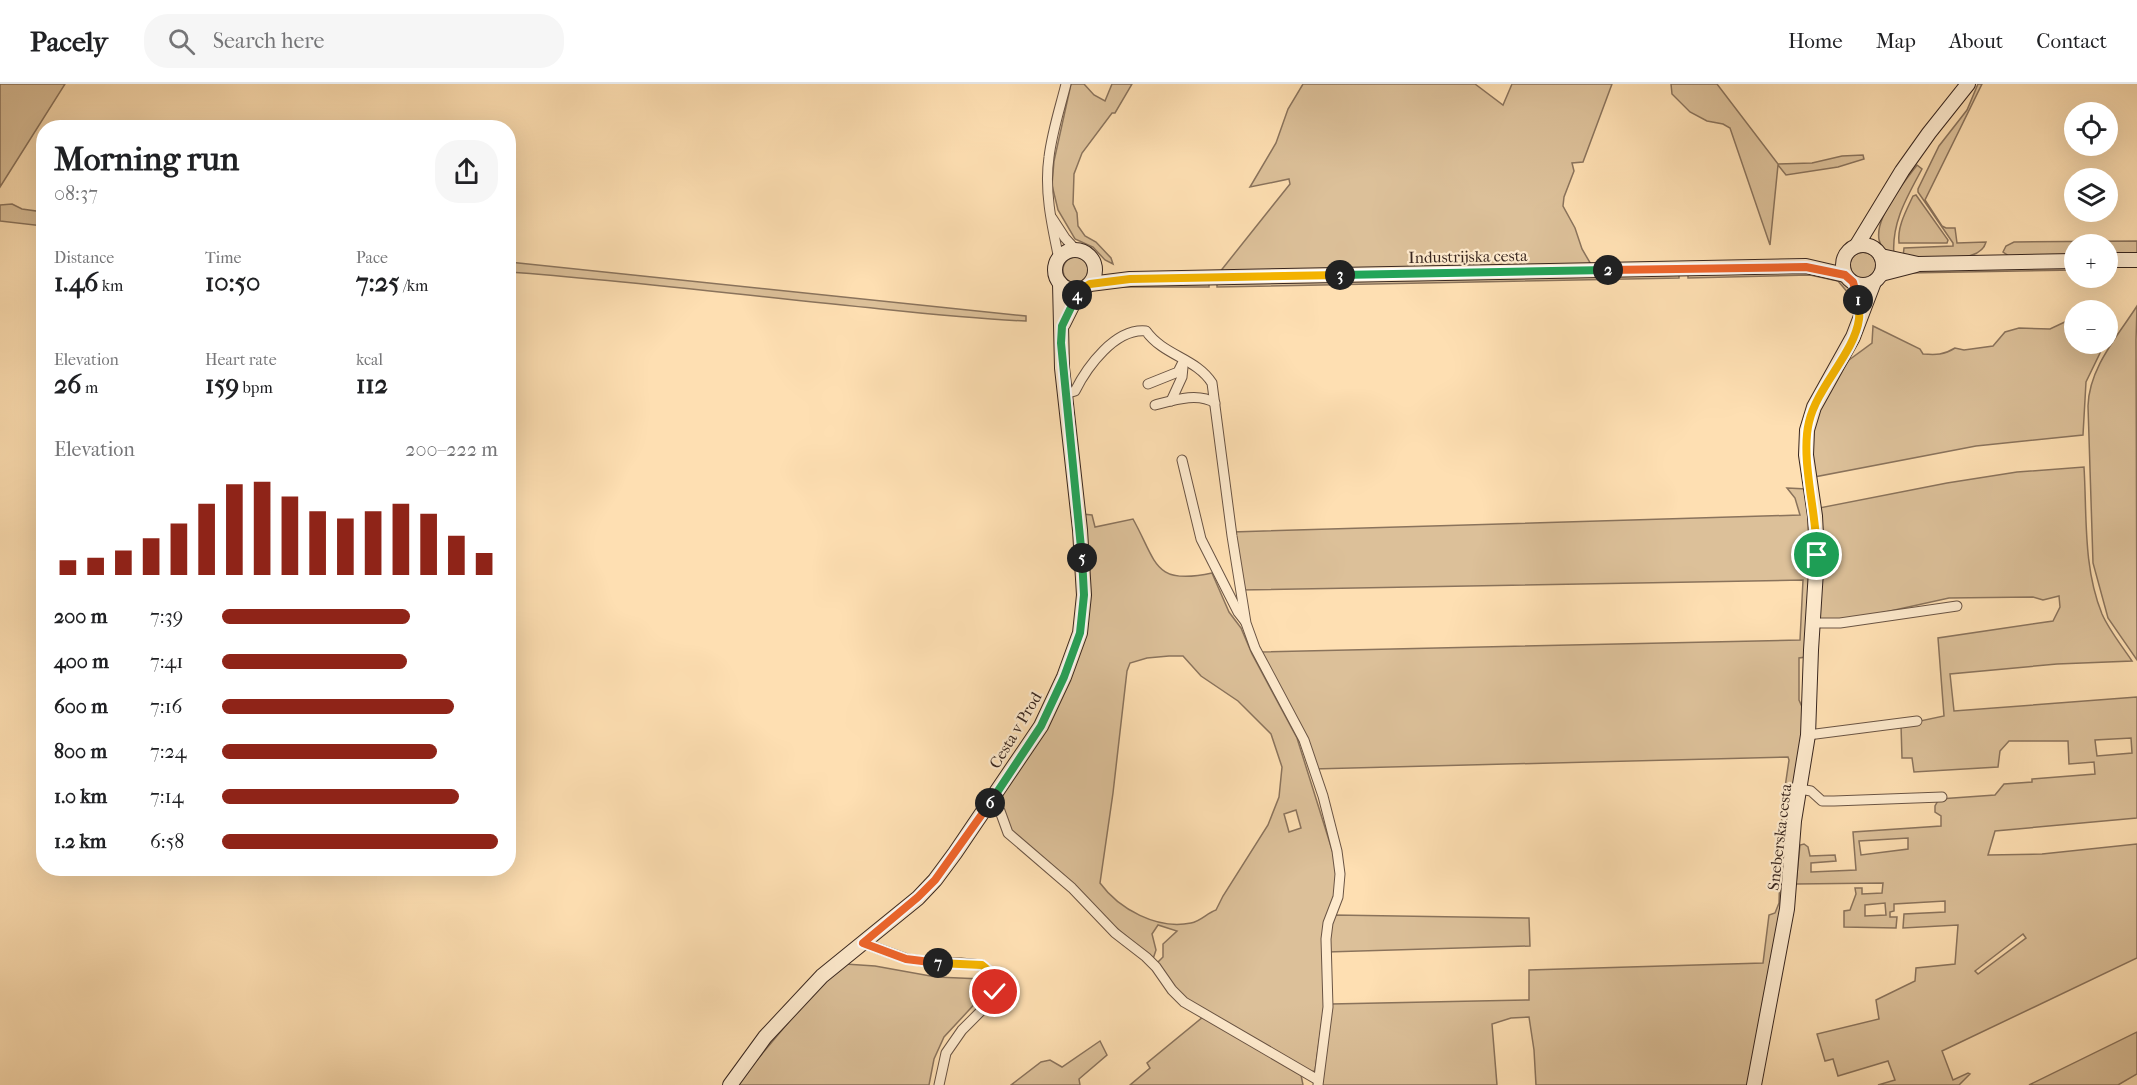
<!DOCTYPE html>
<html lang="en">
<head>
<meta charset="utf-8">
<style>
  :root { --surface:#fff; --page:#f6f6f6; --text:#202124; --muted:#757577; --line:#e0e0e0; --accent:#8f2418 }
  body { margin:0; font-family:"IM FELL French Canon",serif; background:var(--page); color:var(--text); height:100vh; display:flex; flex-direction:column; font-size:22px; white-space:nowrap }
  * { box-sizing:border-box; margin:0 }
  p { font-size:20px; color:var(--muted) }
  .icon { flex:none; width:33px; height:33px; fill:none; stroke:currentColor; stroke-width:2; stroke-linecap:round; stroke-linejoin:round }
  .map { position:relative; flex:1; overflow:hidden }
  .drawer { position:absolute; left:36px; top:36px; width:480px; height:756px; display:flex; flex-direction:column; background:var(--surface); border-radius:24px; box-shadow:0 6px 24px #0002 }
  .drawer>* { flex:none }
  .controls { position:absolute; left:2064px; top:18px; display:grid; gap:12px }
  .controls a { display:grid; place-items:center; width:54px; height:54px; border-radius:50%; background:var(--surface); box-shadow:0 6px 24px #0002; font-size:30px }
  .pin { position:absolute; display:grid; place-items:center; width:51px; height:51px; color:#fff; margin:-26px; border:3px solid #fff; border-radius:50%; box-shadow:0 2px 6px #0007 }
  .km { position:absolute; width:30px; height:30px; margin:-15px; border-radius:50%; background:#222; color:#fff; font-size:16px; line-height:30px; text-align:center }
  .round { display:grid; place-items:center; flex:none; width:63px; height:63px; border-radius:24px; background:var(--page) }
  .headline { display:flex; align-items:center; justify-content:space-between; height:102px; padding:0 18px }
  h1 { font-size:33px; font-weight:700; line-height:45px }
  .metrics { display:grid; grid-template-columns:repeat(3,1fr); gap:9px; height:102px; padding:6px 18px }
  .metrics div { display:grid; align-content:center }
  .metrics b { font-size:26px; font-weight:700 }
  .metrics small { font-size:16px; font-weight:400 }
  .metrics p { font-size:16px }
  .chart { height:168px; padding:12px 18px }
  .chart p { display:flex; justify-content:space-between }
  .chart svg { width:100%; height:108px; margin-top:6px; stroke:var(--accent); stroke-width:6 }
  ul { padding:0 18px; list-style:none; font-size:20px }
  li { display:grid; grid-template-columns:96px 72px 1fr; align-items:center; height:45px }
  li i { height:15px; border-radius:8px; background:var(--accent) }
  header { display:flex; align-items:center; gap:36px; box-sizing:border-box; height:84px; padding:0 30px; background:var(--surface); border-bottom:2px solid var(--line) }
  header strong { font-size:28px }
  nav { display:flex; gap:33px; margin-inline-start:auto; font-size:21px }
  .search { width:420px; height:54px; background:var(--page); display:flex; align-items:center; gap:15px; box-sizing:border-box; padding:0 21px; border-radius:24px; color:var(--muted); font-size:22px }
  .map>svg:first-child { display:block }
</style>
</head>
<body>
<header>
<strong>Pacely</strong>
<div class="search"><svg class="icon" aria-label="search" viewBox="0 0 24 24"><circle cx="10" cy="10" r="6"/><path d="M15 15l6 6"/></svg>Search here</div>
<nav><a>Home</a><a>Map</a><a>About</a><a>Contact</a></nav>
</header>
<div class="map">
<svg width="2137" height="1001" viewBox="0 0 2137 1001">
  <rect width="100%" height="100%" fill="#fedfb2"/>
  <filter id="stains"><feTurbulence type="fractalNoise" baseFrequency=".00333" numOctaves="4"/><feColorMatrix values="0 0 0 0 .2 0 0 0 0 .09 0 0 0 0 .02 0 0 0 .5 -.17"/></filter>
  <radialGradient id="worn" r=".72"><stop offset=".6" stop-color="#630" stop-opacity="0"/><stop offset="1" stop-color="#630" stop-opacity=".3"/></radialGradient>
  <!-- green -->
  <g fill="#dcc099" stroke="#8a735c" stroke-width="1.5" fill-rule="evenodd">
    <polygon points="0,0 65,0 0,103"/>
    <polygon points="1071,0 1084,0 1094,11 1105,17 1112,0 1132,0 1115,29 1112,29 1082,69 1074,90 1073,120 1077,129 1078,142 1085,152 1096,158 1111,174 1113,180 1105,176 1093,163 1075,155 1058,126 1052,101 1054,77"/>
    <polygon points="1303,0 1475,0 1503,21 1512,0 1612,0 1583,78 1572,79 1574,87 1564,113 1563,122 1575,144 1582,165 1592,182 1219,189 1290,100 1289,95 1250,103 1276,59 1288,25"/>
    <polygon points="1671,0 1717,0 1778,80 1812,79 1842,72 1863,71 1864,75 1838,83 1786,91 1778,81 1770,161 1730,44 1723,40 1707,37 1690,28 1672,10"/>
    <path d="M1978,0H1982L1925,116L1942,142L1946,144H1955L1957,159L1986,158C1980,182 1923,174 1903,173L1904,164L1953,162V159L1918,108V105L1939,62L1967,26Z"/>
    <path d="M1917,81L1922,85C1907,113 1891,139 1894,172C1854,156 1903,100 1917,81Z"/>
    <path d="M1916,111L1948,156L1947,159H1899C1897,143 1906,127 1913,112Z"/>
    <polygon points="12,120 22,125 43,128 43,142 0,137 0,121"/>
    <polygon points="2137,157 2137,171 2108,171 2108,160 2074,160 2074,172 2009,172 2003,168 2006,162 2014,158"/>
    <circle cx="1863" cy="181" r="13"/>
    <circle cx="1076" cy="186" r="13"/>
    <path d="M509,178L1026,232V237C978,235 929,230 881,225C757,213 633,197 509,188Z"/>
    <polygon points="2074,182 2074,186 1906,189 1915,185"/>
    <path d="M1802,187C1822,190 1845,189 1854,211L1849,210L1838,197L1810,191L1688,194V190Z"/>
    <polygon points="1679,190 1679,194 1217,203 1217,199"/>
    <polygon points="1209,199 1209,203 1113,203 1125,200"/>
    <path d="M2137,222L2136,256L2137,576L2108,534L2093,479L2088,322C2089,284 2117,253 2137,222Z"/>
    <path d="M2067,237L2074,243V260H2090L2101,267L2086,298L2083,351L1976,362L1814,393L1811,348L1827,307L1849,276L1872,259L1873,242L1920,265L1923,270C1936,271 1944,271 1955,264L1964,266L1993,262L2005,248L2019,244L2050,245Z"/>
    <path d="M2084,383C2087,432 2083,483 2102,530C2109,546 2122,562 2132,577L2057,580L1950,590L1954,627L2137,613V734L1995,747L1988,771L2042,770L2137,760V874L1942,967L1953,996L1968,989L1970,990L1959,1001H1878L1895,996L1888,977L1838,992L1833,975L1825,977L1817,950L1879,935L1876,916L1915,897L1916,884L1955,880L1958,841L1903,844L1904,830L1945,828V817L1894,820V827L1890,828V833H1897L1896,844L1844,843V827L1850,826L1856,810L1855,804H1862V810L1882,809L1883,799L1796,800L1800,761L1804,760L1808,763L1810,772L1835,771L1836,777L1811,779V788L1856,786L1853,748L1941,742V732L1935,728V722L1939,715L1995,711L2004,700L2032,698V695L2095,690L2094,678L2069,680L2068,657H2009L2000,667L1998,683L1914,688L1912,674H1902L1901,641L1944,632L1938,554L2053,537L2060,523L2059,512L2043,516L2033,513L1949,514L1854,535L1821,536L1818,534L1823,481L1819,424L1947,399L2017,388ZM2131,654L2132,669L2097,672L2095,656ZM1908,754V765L1861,771L1859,757ZM1885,819L1886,831L1865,832V821ZM2023,850L2026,854L1978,890L1975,887Z"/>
    <polygon points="1787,404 1807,405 1812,444 1806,573 1799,574 1799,616 1803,625 1804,635 1782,826 1749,1001 1536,1001 1534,966 1529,933 1511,934 1492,940 1497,1001 1322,1001 1331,920 1529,916 1529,886 1763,879 1769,831 1775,829 1779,819 1782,724 1789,676 1788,673 1313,685 1304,660 1257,568 1800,556 1803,496 1239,506 1232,448 1800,431 1795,414"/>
    <path d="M1082,430L1092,431L1095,443L1133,435C1157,478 1153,502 1212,489L1229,528L1241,544L1252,570L1297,654L1333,769L1337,791L1335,807L1325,845L1326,908L1315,987L1309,988L1186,916L1159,884L1158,878L1163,873V860L1177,847L1158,841L1152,850L1156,866L1153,875L1013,756L997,717L1082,555ZM1169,572H1183L1201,592L1238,617L1271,650L1282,683L1279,713L1268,741L1223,812L1216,826C1207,829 1201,837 1191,839C1157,846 1119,825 1100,799L1113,709L1127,587L1130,579L1147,574ZM1296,726L1301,744L1289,748L1284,730Z"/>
    <polygon points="1333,831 1529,834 1530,862 1327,868"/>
    <polygon points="845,880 875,882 936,893 982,895 984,903 982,912 944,953 934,975 929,1001 736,1001 818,903"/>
    <polygon points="1203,933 1301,991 1303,1001 1130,1001 1150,984 1147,979"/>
    <polygon points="2137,948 2137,990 2118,1001 2029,1001"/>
    <polygon points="1100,957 1107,971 1079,995 1080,1001 1011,1001 1041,978 1050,976 1062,983"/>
  </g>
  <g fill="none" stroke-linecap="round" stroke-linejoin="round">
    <defs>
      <g id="street">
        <polyline points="1052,134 1065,154 1076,166"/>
        <path d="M1059,175C1052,142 1044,107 1049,73C1052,48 1060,24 1066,0"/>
        <polyline points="1148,300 1178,288 1184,276"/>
        <path d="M1065,310L1075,307C1087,283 1115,244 1146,247C1164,272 1196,274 1212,299L1232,452L1246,539L1255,564L1304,656L1323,712L1337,767L1340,790L1338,813L1328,839L1326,855L1328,923L1318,1001"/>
        <polyline points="1171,317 1182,293 1183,283"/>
        <path d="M1155,321C1174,316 1198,308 1215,319"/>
        <polyline points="1182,376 1201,455 1238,528 1245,537"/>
        <polyline points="1813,539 1840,539 1957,522"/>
        <polyline points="1808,651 1917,637"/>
        <polyline points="1800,705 1811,707 1822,717 1834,717 1942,713"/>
        <polyline points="991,718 1000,727 1008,749 1072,804 1115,849 1146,873 1156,883 1172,906 1184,918 1318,996"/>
        <polyline points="863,859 907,875 936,879 961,879 982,881 995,892 995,908 985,923 962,946 946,969 939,1001"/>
      </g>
      <g id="secondary">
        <circle cx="1863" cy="181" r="20"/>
        <polyline points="1857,161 1902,87 1929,49 1968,0"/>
        <circle cx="1075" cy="186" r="20"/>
        <polyline points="1881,172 1918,180 2074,177"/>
        <polyline points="2108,176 2137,176"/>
        <polyline points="1881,190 1916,181"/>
        <polyline points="1090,200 1130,195 1806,182 1845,191"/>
        <polyline points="1063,240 1080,206"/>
        <polyline points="730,1001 765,953 822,892 918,814 935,796 955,769 1041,642 1064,593 1080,549 1084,511 1080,446 1062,284 1060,199"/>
        <polyline points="1754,1001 1787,825 1794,737 1808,651 1811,566 1817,471 1815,432 1806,371 1807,346 1814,323 1853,253 1874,198"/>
      </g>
    </defs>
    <!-- street casing -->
    <use href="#street" stroke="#6a5444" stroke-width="11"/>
    <!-- secondary casing -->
    <use href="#secondary" stroke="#38261f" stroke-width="16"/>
    <!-- street -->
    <use href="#street" stroke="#feeacd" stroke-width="9"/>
    <!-- secondary -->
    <use href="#secondary" stroke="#feeacd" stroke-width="14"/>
  </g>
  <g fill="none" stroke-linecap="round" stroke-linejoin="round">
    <defs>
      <path id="split-1" d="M1817,471C1817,430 1800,375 1809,338C1817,303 1855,268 1859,235C1860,229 1858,222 1858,216"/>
      <polyline id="split-2" points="1608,186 1806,183 1845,191 1853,198 1858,216"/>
      <polyline id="split-3" points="1340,191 1608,186"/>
      <polyline id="split-4" points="1077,211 1080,206 1090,200 1130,195 1340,191"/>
      <polyline id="split-5" points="1077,211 1062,242 1061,259 1082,474"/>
      <polyline id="split-6" points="990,719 1041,642 1064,593 1080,549 1084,511 1082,474"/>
      <polyline id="split-7" points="938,879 906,875 863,859 918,813 935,796 990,719"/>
      <polyline id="split-8" points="938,879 982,881 995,892 995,908"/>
    </defs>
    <!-- split-1 casing -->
    <use href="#split-1" stroke="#fff" stroke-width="12"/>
    <!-- split-2 casing -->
    <use href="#split-2" stroke="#fff" stroke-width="12"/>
    <!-- split-3 casing -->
    <use href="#split-3" stroke="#fff" stroke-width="12"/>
    <!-- split-4 casing -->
    <use href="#split-4" stroke="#fff" stroke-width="12"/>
    <!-- split-5 casing -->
    <use href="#split-5" stroke="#fff" stroke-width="12"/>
    <!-- split-6 casing -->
    <use href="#split-6" stroke="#fff" stroke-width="12"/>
    <!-- split-7 casing -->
    <use href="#split-7" stroke="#fff" stroke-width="12"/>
    <!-- split-8 casing -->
    <use href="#split-8" stroke="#fff" stroke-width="12"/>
    <!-- split-1 -->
    <use href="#split-1" stroke="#f5b400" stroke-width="8"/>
    <!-- split-2 -->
    <use href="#split-2" stroke="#f0652b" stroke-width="8"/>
    <!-- split-3 -->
    <use href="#split-3" stroke="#22a559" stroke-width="8"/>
    <!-- split-4 -->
    <use href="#split-4" stroke="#f5b400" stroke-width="8"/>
    <!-- split-5 -->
    <use href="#split-5" stroke="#22a559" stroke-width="8"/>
    <!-- split-6 -->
    <use href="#split-6" stroke="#22a559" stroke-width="8"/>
    <!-- split-7 -->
    <use href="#split-7" stroke="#f0652b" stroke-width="8"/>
    <!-- split-8 -->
    <use href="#split-8" stroke="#f5b400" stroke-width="8"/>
  </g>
  <g text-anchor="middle" stroke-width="4.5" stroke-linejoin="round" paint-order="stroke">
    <!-- street labels -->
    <g font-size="16" fill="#38261f" stroke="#feeacd">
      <text transform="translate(1468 172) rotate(-1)" y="6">Industrijska cesta</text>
      <text transform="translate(1015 646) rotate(-59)" y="6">Cesta v Prod</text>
      <text transform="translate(1779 753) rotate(-83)" y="6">Sneberska cesta</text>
    </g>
  </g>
  <rect width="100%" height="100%" filter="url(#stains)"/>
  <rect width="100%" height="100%" fill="url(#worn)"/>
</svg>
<div class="controls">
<a><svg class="icon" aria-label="locate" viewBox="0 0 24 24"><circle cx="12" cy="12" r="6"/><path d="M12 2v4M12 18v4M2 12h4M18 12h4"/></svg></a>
<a><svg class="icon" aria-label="layers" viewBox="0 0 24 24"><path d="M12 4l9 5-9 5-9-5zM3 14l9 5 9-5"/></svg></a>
<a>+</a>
<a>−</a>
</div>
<div class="pin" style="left:1817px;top:471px;background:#1e9e55"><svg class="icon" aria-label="arrive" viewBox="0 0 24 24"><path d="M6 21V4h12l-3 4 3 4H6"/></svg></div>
<div class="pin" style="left:995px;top:908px;background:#d93025"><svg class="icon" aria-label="check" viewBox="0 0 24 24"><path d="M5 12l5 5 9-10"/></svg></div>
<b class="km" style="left:1858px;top:216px">1</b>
<b class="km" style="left:1608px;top:186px">2</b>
<b class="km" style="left:1340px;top:191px">3</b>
<b class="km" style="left:1077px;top:211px">4</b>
<b class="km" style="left:1082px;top:474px">5</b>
<b class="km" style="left:990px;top:719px">6</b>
<b class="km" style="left:938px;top:879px">7</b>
<section class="drawer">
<div class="headline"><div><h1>Morning run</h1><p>08:37</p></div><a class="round"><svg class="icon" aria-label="share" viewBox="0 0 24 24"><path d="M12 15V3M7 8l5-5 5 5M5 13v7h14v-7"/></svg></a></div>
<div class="metrics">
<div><p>Distance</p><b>1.46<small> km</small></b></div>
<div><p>Time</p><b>10:50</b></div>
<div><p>Pace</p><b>7:25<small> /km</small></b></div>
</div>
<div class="metrics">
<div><p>Elevation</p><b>26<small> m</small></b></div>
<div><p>Heart rate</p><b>159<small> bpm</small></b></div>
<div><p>kcal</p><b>112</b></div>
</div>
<div class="chart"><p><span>Elevation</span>200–222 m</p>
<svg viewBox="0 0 160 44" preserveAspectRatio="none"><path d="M5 44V38M15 44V37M25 44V34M35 44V29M45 44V23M55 44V15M65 44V7M75 44V6M85 44V12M95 44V18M105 44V21M115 44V18M125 44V15M135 44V19M145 44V28M155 44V35"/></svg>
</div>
<ul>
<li><b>200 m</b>7:39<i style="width:68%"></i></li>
<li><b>400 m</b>7:41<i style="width:67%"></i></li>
<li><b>600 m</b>7:16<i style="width:84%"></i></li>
<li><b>800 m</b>7:24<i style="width:78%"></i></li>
<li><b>1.0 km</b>7:14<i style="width:86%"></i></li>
<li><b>1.2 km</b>6:58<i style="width:100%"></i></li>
</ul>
</section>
</div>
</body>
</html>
